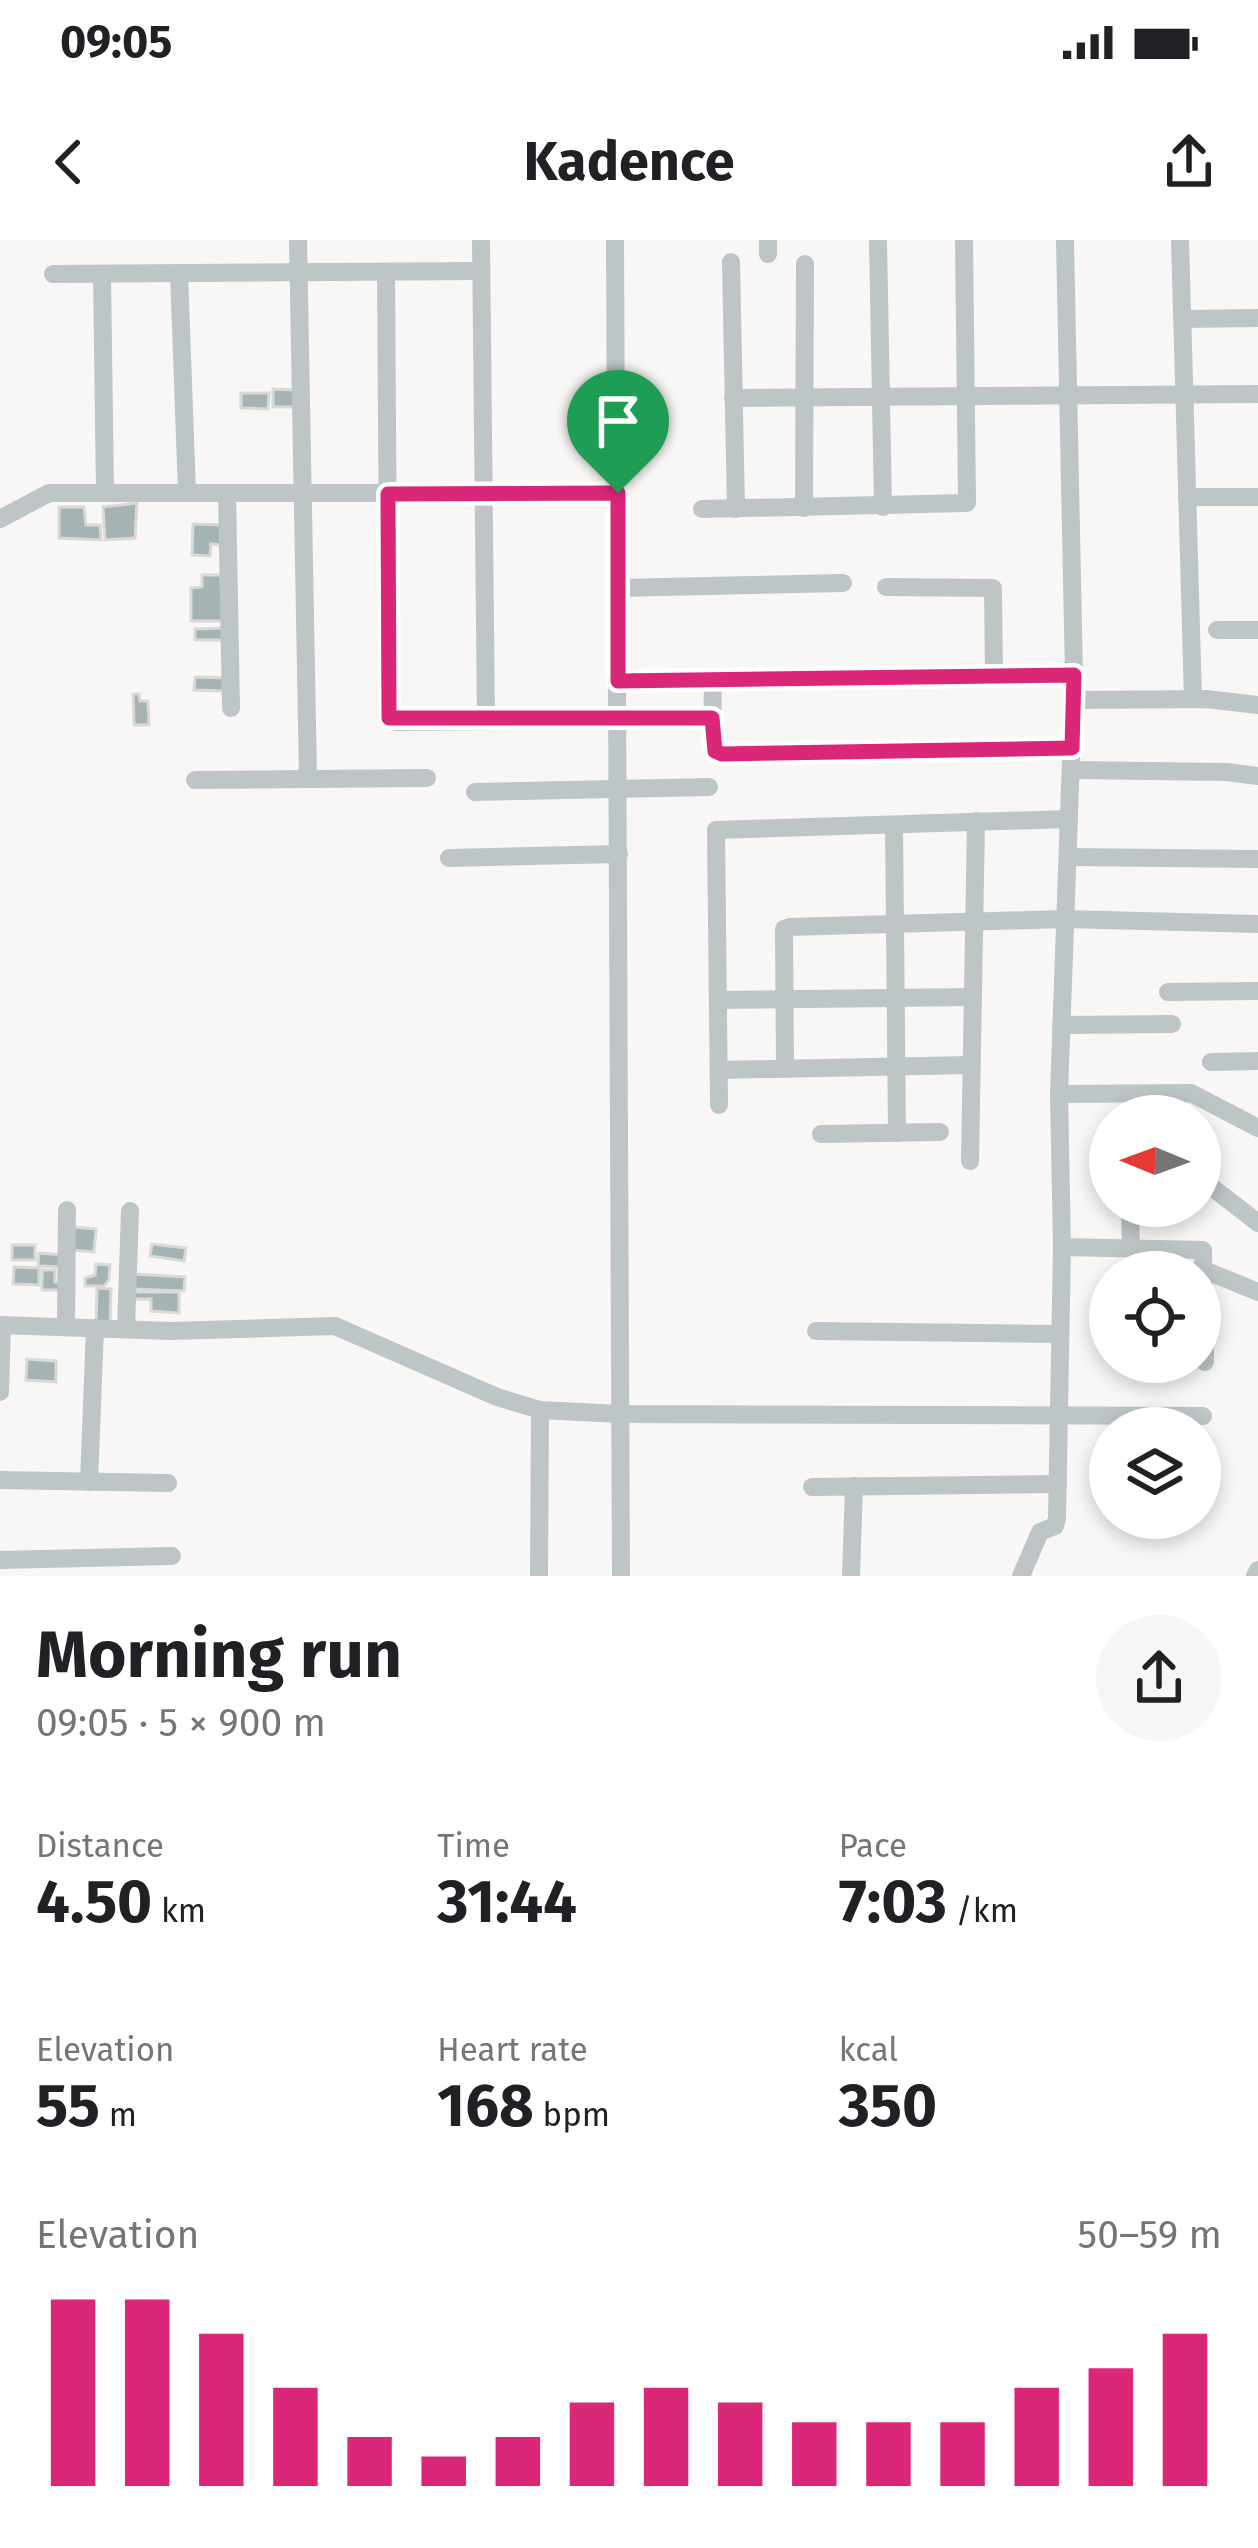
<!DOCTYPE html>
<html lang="en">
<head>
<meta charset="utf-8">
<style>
  :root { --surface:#fff; --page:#f6f6f6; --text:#202124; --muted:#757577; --accent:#db2777 }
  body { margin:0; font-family:"Fira Sans",sans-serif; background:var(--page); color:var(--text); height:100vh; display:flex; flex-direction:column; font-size:45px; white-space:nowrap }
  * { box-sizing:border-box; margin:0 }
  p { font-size:39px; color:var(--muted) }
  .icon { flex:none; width:66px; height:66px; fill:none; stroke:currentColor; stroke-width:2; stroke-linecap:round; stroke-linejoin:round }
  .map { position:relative; height:1336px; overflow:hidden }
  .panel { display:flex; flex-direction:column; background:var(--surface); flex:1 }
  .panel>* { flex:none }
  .needle { width:78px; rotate:271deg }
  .buttons { position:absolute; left:1089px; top:855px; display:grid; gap:24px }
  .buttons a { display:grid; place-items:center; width:132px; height:132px; border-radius:50%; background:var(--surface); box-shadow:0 6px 18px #0003; font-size:60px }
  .pin { position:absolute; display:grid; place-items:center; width:102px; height:102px; color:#fff; margin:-123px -51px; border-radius:50% 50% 50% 0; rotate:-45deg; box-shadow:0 0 12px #0007 }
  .pin .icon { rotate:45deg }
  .round { display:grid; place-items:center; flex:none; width:126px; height:126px; border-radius:63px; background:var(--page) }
  .headline { display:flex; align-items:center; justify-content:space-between; height:204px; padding:0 36px }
  h1 { font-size:66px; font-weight:700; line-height:90px }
  .metrics { display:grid; grid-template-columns:repeat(3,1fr); gap:18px; height:204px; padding:12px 36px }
  .metrics div { display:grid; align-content:center }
  .metrics b { font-size:60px; font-weight:700 }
  .metrics small { font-size:33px; font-weight:400 }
  .metrics p { font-size:33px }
  .chart { height:336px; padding:24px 36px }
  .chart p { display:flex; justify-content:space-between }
  .chart svg { width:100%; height:216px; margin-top:12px; stroke:var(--accent); stroke-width:6 }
  .status { display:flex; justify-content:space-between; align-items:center; height:84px; padding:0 60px; background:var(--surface); direction:ltr }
  .status svg { height:33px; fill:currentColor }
  header { display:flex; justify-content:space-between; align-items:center; height:156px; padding:0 36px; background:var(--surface); font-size:54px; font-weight:700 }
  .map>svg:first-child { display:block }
</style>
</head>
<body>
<div class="status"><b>09:05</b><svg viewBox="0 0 49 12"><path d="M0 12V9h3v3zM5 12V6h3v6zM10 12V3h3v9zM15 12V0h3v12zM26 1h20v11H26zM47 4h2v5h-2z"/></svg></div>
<header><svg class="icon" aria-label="back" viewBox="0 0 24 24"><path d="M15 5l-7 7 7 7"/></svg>Kadence<svg class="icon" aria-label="share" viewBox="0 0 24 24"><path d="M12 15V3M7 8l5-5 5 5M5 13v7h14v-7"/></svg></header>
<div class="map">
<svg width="1258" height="1336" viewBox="0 0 1258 1336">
  <rect width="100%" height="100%" fill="#f8f7f5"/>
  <!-- building -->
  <g fill="#a5b3b5" stroke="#d9d9d7" stroke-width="3">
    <polygon points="273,149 295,150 294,167 273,167"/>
    <polygon points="241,153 269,153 268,169 241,168"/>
    <polygon points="137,263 135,298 105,300 103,267"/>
    <polygon points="59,267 84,267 86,285 100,285 101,300 59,298"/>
    <polygon points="193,284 223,285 222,305 211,304 210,316 192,315"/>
    <polygon points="202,335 221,335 222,381 191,381 191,348 202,347"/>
    <polygon points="223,388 223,400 195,400 195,389"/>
    <polygon points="195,437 224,438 223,451 194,450"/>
    <polygon points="133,454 139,454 140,461 148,461 149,485 134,485"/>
    <polygon points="74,987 96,989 94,1012 71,1010"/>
    <polygon points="152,1004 186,1008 184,1021 150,1016"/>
    <rect x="12" y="1005" width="23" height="15"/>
    <polygon points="39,1013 64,1015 67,1027 38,1026"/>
    <polygon points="96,1024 110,1025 109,1040 104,1046 85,1046 85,1038 95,1035"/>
    <polygon points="14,1027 39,1028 39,1045 13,1044"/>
    <polygon points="42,1030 55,1030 55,1042 62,1042 63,1050 42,1050"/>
    <polygon points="134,1034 185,1037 184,1051 133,1049"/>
    <polygon points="97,1048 111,1049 110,1087 96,1087"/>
    <polygon points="133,1052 179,1052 179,1073 151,1071 151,1059 133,1059"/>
    <polygon points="27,1119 56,1121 56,1142 26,1140"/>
  </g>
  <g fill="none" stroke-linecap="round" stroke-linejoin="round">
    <!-- minor -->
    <g stroke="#bec5c7" stroke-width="18">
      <polyline points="298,0 308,539"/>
      <polyline points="481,0 486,480"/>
      <polyline points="615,0 621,1336"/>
      <polyline points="768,0 768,14"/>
      <polyline points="878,0 883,267"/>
      <polyline points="1180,0 1193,459"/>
      <polyline points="731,22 736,269"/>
      <polyline points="386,32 389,478 396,482 712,479"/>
      <polyline points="179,33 187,253"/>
      <polyline points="53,34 481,31"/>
      <polyline points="102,34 105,253"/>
      <polyline points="1182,79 1258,78"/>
      <polyline points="733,158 1258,154"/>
      <polyline points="227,253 231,468"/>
      <polyline points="1187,257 1258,257"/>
      <polyline points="804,268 805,24"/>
      <polyline points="702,269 967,263 964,0"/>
      <polyline points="0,279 49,253 618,253"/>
      <polyline points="886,347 993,348 994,436"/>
      <polyline points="618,348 843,343"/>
      <polyline points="1217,390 1258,390"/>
      <polyline points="713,440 712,503 714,511 722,514 1072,508"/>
      <polyline points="618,441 1074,435"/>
      <polyline points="1073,460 1206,459 1258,465"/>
      <polyline points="1071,530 1227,532 1258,536"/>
      <polyline points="195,540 427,538"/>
      <polyline points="475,552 709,547"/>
      <polyline points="894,585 897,893"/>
      <polyline points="1068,617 1258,619"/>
      <polyline points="449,618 619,614"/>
      <polyline points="1168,752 1258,751"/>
      <polyline points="718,760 973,757"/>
      <polyline points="1061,785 1172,784"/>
      <polyline points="1211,822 1258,821"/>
      <polyline points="785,826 784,689 789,687 1065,679 1258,684"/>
      <polyline points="719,830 971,825"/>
      <polyline points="1059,854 1191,853 1258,888"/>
      <polyline points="719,865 716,590 1069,579"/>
      <polyline points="821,894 940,892"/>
      <polyline points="970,921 976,581"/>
      <polyline points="1200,938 1258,983"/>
      <polyline points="1130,966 1131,1008"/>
      <polyline points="1062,1007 1203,1010 1205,1122"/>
      <polyline points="1204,1030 1258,1052"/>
      <polyline points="0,1085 171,1091 335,1086 497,1157 540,1170 620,1174 1203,1176"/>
      <polyline points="66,1087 67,970"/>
      <polyline points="126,1089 130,971"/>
      <polyline points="816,1091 1060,1094"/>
      <polyline points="0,1152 2,1085"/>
      <polyline points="0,1240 168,1243"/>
      <polyline points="89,1242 95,1088"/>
      <polyline points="812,1247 1058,1244"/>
      <polyline points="0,1320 172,1316"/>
      <polyline points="539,1336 540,1170"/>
      <polyline points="851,1336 854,1246"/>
      <polyline points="1021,1336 1040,1292 1055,1286 1057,1278 1062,1007 1059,854 1074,435 1065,0"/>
      <polyline points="1255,1336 1258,1330"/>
    </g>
  </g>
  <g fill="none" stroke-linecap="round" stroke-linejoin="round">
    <defs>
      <polygon id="route" points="618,253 618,441 1074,435 1072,508 722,514 715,511 712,478 389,478 388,254"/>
    </defs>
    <!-- route casing -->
    <use href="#route" stroke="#fff" stroke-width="24"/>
    <!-- route -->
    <use href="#route" stroke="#db2777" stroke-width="15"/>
  </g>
</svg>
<div class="buttons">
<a><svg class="needle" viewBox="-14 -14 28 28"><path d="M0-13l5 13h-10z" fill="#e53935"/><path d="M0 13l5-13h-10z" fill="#757577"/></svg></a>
<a><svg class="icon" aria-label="locate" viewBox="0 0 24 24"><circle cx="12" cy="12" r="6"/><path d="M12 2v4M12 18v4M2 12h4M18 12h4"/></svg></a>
<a><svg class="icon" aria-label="layers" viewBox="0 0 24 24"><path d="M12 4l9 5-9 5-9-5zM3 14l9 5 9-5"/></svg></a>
</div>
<div class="pin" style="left:618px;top:253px;background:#1e9e55"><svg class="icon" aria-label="arrive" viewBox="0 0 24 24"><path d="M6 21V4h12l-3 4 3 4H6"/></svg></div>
</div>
<section class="panel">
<div class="headline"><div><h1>Morning run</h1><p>09:05 · 5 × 900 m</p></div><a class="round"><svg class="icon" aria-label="share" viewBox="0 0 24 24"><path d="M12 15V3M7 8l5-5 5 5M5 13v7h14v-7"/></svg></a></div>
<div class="metrics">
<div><p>Distance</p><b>4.50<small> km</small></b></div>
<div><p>Time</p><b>31:44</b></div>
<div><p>Pace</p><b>7:03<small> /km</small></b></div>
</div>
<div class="metrics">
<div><p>Elevation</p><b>55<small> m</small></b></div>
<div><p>Heart rate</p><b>168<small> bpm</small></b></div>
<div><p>kcal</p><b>350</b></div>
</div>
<div class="chart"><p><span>Elevation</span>50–59 m</p>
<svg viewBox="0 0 160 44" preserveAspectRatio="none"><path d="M5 44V6M15 44V6M25 44V13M35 44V24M45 44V34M55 44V38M65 44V34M75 44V27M85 44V24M95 44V27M105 44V31M115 44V31M125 44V31M135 44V24M145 44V20M155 44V13"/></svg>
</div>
</section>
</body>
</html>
